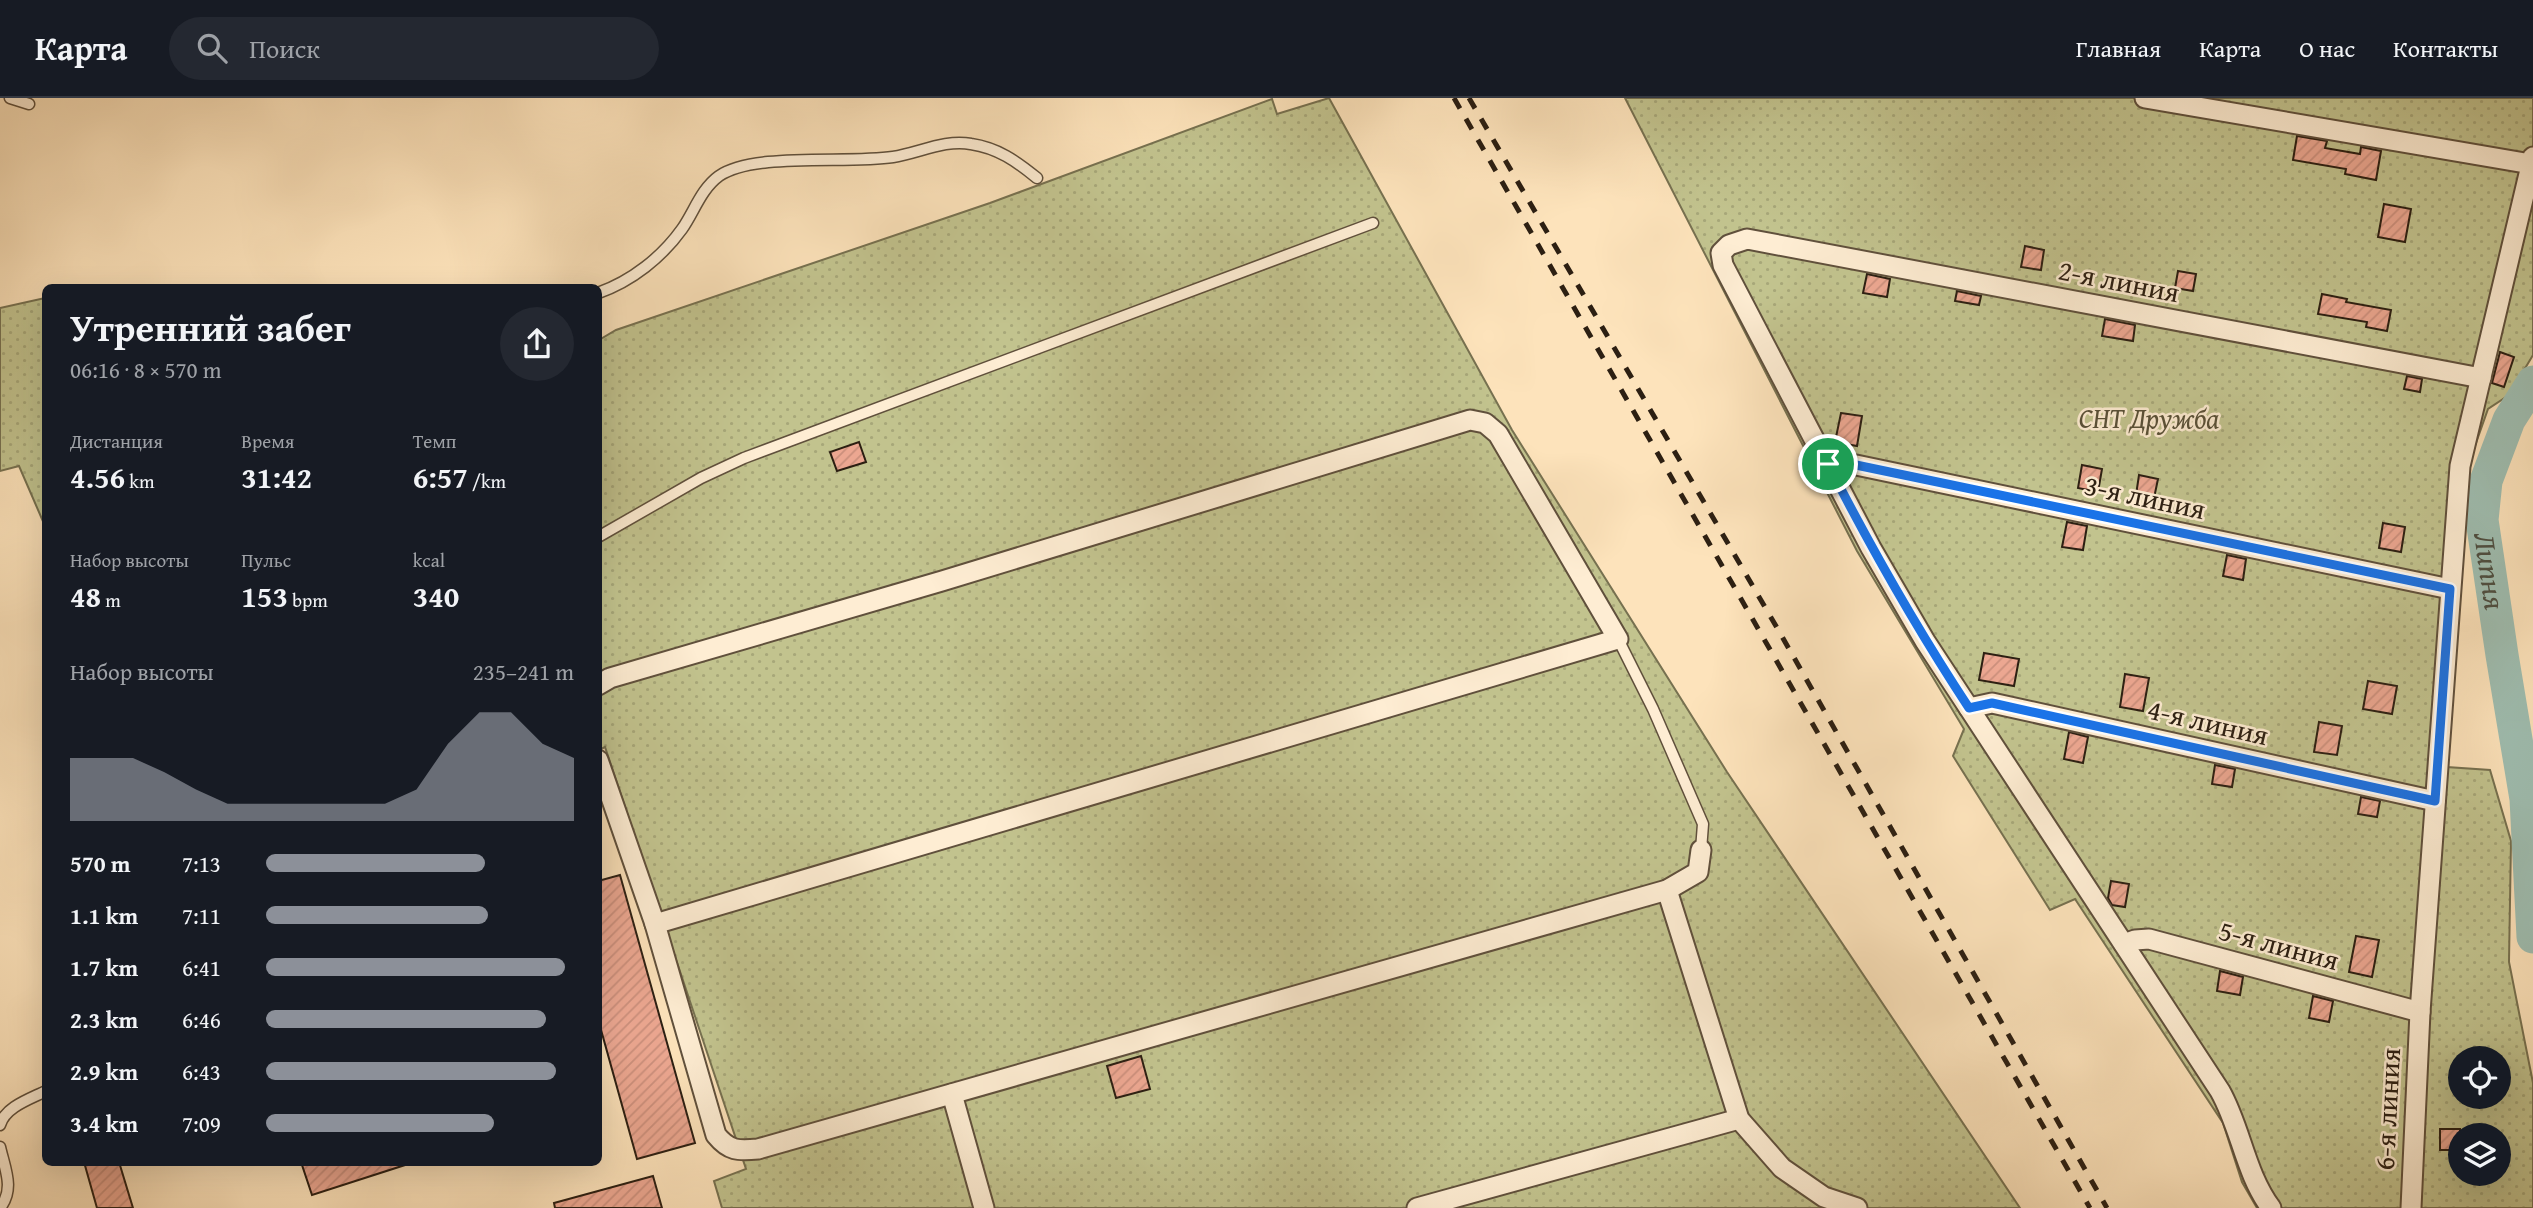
<!DOCTYPE html>
<html lang="ru">
<head>
<meta charset="utf-8">
<style>
  :root { --surface:#171b24; --page:#242831; --text:#f1f3f6; --muted:#9ea1a6; --line:#363941; --accent:#8c9099 }
  body { margin:0; font-family:"Gentium Book Plus",serif; background:var(--page); color:var(--text); height:100vh; display:flex; flex-direction:column; font-size:26px; white-space:nowrap }
  * { box-sizing:border-box; margin:0 }
  p { font-size:23px; color:var(--muted) }
  .icon { flex:none; width:38px; height:38px; fill:none; stroke:currentColor; stroke-width:2; stroke-linecap:round; stroke-linejoin:round }
  .map { position:relative; flex:1; overflow:hidden }
  .details { position:absolute; left:42px; top:186px; width:560px; height:882px; display:flex; flex-direction:column; background:var(--surface); border-radius:10px; box-shadow:0 7px 28px #0002 }
  .details>* { flex:none }
  .controls { position:absolute; left:2448px; top:948px; display:grid; gap:14px }
  .controls a { display:grid; place-items:center; width:63px; height:63px; border-radius:50%; background:var(--surface); box-shadow:0 7px 28px #0002; font-size:35px }
  .pin { position:absolute; display:grid; place-items:center; width:60px; height:60px; color:#fff; margin:-30px; border:4px solid #fff; border-radius:50%; box-shadow:0 2px 7px #0007 }
  .round { display:grid; place-items:center; flex:none; width:74px; height:74px; border-radius:37px; background:var(--page) }
  .headline { display:flex; align-items:center; justify-content:space-between; height:119px; padding:0 28px }
  h1 { font-size:38px; font-weight:800; line-height:52px }
  .figures { display:grid; grid-template-columns:repeat(3,1fr); gap:10px; height:119px; padding:7px 28px }
  .figures div { display:grid; align-content:center }
  .figures b { font-size:30px; font-weight:800 }
  .figures small { font-size:19px; font-weight:400 }
  .figures p { font-size:19px }
  .chart { height:196px; padding:14px 28px }
  .chart p { display:flex; justify-content:space-between }
  .chart svg { width:100%; height:126px; margin-top:7px; fill:var(--accent); opacity:.7 }
  ul { padding:0 28px; list-style:none; font-size:23px }
  li { display:grid; grid-template-columns:112px 84px 1fr; align-items:center; height:52px }
  li i { height:18px; border-radius:9px; background:var(--accent) }
  header { display:flex; align-items:center; gap:42px; box-sizing:border-box; height:98px; padding:0 35px; background:var(--surface); border-bottom:2px solid var(--line) }
  header strong { font-size:33px }
  nav { display:flex; gap:38px; margin-inline-start:auto; font-size:24px }
  .search { width:490px; height:63px; background:var(--page); display:flex; align-items:center; gap:18px; box-sizing:border-box; padding:0 24px; border-radius:38px; color:var(--muted); font-size:26px }
  .map>svg:first-child { display:block }
</style>
</head>
<body>
<header>
<strong>Карта</strong>
<div class="search"><svg class="icon" aria-label="search" viewBox="0 0 24 24"><circle cx="10" cy="10" r="6"/><path d="M15 15l6 6"/></svg>Поиск</div>
<nav><a>Главная</a><a>Карта</a><a>О нас</a><a>Контакты</a></nav>
</header>
<div class="map">
<svg width="2533" height="1110" viewBox="0 0 2533 1110">
  <defs>
    <pattern id="garden-dots" width="8" height="8" patternUnits="userSpaceOnUse" patternTransform="scale(1.75)"><rect width="8" height="8" fill="#c2c38e"/><path d="M2 2h.1M6 6h.1" fill="none" stroke="#a7a779" stroke-width="1.8" stroke-linecap="round"/></pattern>
    <pattern id="building-hatch" width="6" height="6" patternUnits="userSpaceOnUse" patternTransform="scale(1.75)"><rect width="6" height="6" fill="#eca791"/><path d="M-1 1l2-2M0 6l6-6M5 7l2-2" fill="none" stroke="#cb8f7c"/></pattern>
  </defs>
  <rect width="100%" height="100%" fill="#fde3bb"/>
  <filter id="stains"><feTurbulence type="fractalNoise" baseFrequency=".00286" numOctaves="4"/><feColorMatrix values="0 0 0 0 .2 0 0 0 0 .09 0 0 0 0 .02 0 0 0 .5 -.17"/></filter>
  <radialGradient id="worn" r=".72"><stop offset=".6" stop-color="#630" stop-opacity="0"/><stop offset="1" stop-color="#630" stop-opacity=".3"/></radialGradient>
  <!-- garden -->
  <g fill="url(#garden-dots)" stroke="#777150" stroke-width="2" fill-rule="evenodd">
    <polygon points="1329,0 1512,332 1727,674 2020,1110 722,1110 714,1083 746,1071 605,649 599,652 599,242 616,232 990,105 1272,1 1277,16"/>
    <path d="M1625,0H2533V257L2509,297L2488,311L2464,379L2447,669L2490,672L2511,743L2509,864L2533,985V1110H2257L2242,1084L2223,1025L2075,801L2050,812L1953,658L1964,631L1857,453ZM2460,961H2499V999H2460ZM2460,1038H2499V1076H2460Z"/>
    <polygon points="45,200 46,200 45,428 19,368 0,373 0,210"/>
  </g>
  <g fill="none" stroke-linecap="round" stroke-linejoin="round">
    <!-- river -->
    <path stroke="#9fbeb1" stroke-width="33" id="s1" d="M2533,284L2509,322L2486,383L2482,422L2502,557L2526,701L2533,839"/>
  </g>
  <!-- building -->
  <g fill="url(#building-hatch)" stroke="#2c1f12" stroke-width="2">
    <polygon points="2297,38 2327,43 2325,50 2360,56 2361,49 2381,53 2376,82 2345,76 2346,71 2293,62"/>
    <polygon points="2384,106 2411,111 2405,144 2378,139"/>
    <polygon points="2025,148 2044,152 2041,172 2021,169"/>
    <polygon points="2178,173 2196,176 2193,193 2175,190"/>
    <polygon points="1867,176 1890,181 1887,199 1863,195"/>
    <polygon points="1957,193 1981,198 1979,207 1955,203"/>
    <polygon points="2322,196 2347,201 2346,204 2391,212 2387,233 2366,229 2367,224 2318,216"/>
    <polygon points="2105,221 2135,227 2133,243 2102,238"/>
    <polygon points="2500,254 2514,259 2504,289 2492,285"/>
    <polygon points="2407,278 2422,281 2420,294 2404,291"/>
    <polygon points="1841,315 1862,318 1857,348 1835,344"/>
    <polygon points="859,344 866,364 837,373 830,354"/>
    <polygon points="2082,367 2102,371 2098,394 2078,390"/>
    <polygon points="2139,377 2158,381 2154,400 2136,397"/>
    <polygon points="2067,424 2087,428 2083,452 2062,449"/>
    <polygon points="2383,425 2405,429 2401,454 2379,450"/>
    <polygon points="2227,457 2246,461 2243,482 2223,478"/>
    <polygon points="1984,555 2019,561 2014,588 1979,582"/>
    <polygon points="2125,576 2149,580 2143,613 2120,609"/>
    <polygon points="2368,583 2397,588 2392,616 2363,611"/>
    <polygon points="2319,624 2342,628 2337,657 2314,654"/>
    <polygon points="2069,634 2088,639 2083,665 2064,661"/>
    <polygon points="2215,667 2235,671 2232,689 2212,686"/>
    <polygon points="2361,699 2380,703 2377,719 2358,716"/>
    <polygon points="620,777 695,1045 637,1061 598,921 598,783"/>
    <polygon points="2111,783 2129,786 2125,809 2112,807 2108,800"/>
    <polygon points="2356,838 2379,842 2372,879 2349,874"/>
    <polygon points="2220,873 2243,879 2240,897 2217,893"/>
    <polygon points="2313,898 2333,903 2329,924 2309,920"/>
    <polygon points="1141,958 1150,991 1116,1000 1107,968"/>
    <rect x="2440" y="1031" width="20" height="21"/>
    <polygon points="84,1064 119,1064 133,1110 97,1110"/>
    <polygon points="301,1064 404,1064 405,1067 312,1097"/>
    <polygon points="653,1078 662,1110 555,1110 554,1105"/>
  </g>
  <g fill="none" stroke-linecap="round" stroke-linejoin="round">
    <defs>
      <g id="service">
        <polyline points="10,0 29,6"/>
        <path d="M598,195C632,183 662,159 682,131C694,114 701,91 719,78C754,54 847,66 893,59C919,55 945,41 971,46C998,50 1016,63 1037,80"/>
        <polyline points="598,439 701,380 744,360 1373,125"/>
        <polyline points="1618,541 1653,611 1703,726 1701,752"/>
        <path d="M0,1027C5,1009 30,1001 46,993"/>
        <path d="M0,1049C5,1071 15,1091 0,1110"/>
      </g>
      <g id="minor">
        <polyline points="2145,0 2531,66"/>
        <polyline points="1828,366 1856,367 2450,491"/>
        <polyline points="598,587 610,580 942,483 1470,322 1485,325 1498,336 1618,541 655,826"/>
        <polyline points="1969,610 1992,605 2435,703"/>
        <path d="M598,662L655,826L716,1037C729,1053 738,1053 758,1051L1667,792L1698,774L1701,752"/>
        <polyline points="1667,792 1739,1021 1782,1070 1824,1099 1857,1110"/>
        <polyline points="2124,846 2135,842 2149,841 2420,914"/>
        <polyline points="952,996 984,1110"/>
        <polyline points="1417,1110 1739,1021"/>
        <path d="M2271,1110C2245,1075 2241,1030 2220,993L1925,543L1871,450L1723,167L1721,155L1729,147L1747,141L2481,280"/>
        <polyline points="2411,1110 2420,914 2460,368 2533,59"/>
      </g>
    </defs>
    <!-- service casing -->
    <use href="#service" stroke="#60503c" stroke-width="13"/>
    <!-- minor casing -->
    <use href="#minor" stroke="#60503c" stroke-width="23"/>
    <!-- service -->
    <use href="#service" stroke="#feedd3" stroke-width="10"/>
    <!-- minor -->
    <use href="#minor" stroke="#feedd3" stroke-width="19"/>
    <!-- rail -->
    <g stroke="#2c1f12" stroke-width="5" stroke-dasharray="12 12" stroke-linecap="butt">
      <polyline points="1454,0 2090,1110"/>
      <polyline points="1469,0 1780,535 2107,1110"/>
    </g>
  </g>
  <g fill="none" stroke-linecap="round" stroke-linejoin="round">
    <defs>
      <path id="route" d="M1828,366L1856,367L2450,491L2435,703L1992,605L1969,610C1917,531 1871,450 1828,366Z"/>
    </defs>
    <!-- route casing -->
    <use href="#route" stroke="#fff" stroke-width="14"/>
    <!-- route -->
    <use href="#route" stroke="#1a73e8" stroke-width="9"/>
  </g>
  <g text-anchor="middle" stroke-width="5" stroke-linejoin="round" paint-order="stroke">
    <!-- street labels -->
    <g font-size="28" fill="#2c1f12" stroke="#feedd3">
      <text transform="translate(2119 183) rotate(11)" y="10">2-я линия</text>
      <text transform="translate(2145 399) rotate(12)" y="10">3-я линия</text>
      <text transform="translate(2208 624) rotate(13)" y="10">4-я линия</text>
      <text transform="translate(2279 847) rotate(15)" y="10">5-я линия</text>
      <text transform="translate(2387 1011) rotate(-87)" y="10">6-я линия</text>
    </g>
    <!-- park labels -->
    <g font-size="28" font-style="italic" fill="#595037" stroke="#feedd3">
      <text x="2149" y="330">СНТ Дружба</text>
    </g>
    <!-- water labels -->
    <g font-size="30" font-style="italic" fill="#4e4f42" stroke="#feedd3">
      <text dy="10" stroke="none"><textPath href="#s1" startOffset="201">Липня</textPath></text>
    </g>
  </g>
  <rect width="100%" height="100%" filter="url(#stains)"/>
  <rect width="100%" height="100%" fill="url(#worn)"/>
</svg>
<div class="controls">
<a><svg class="icon" aria-label="locate" viewBox="0 0 24 24"><circle cx="12" cy="12" r="6"/><path d="M12 2v4M12 18v4M2 12h4M18 12h4"/></svg></a>
<a><svg class="icon" aria-label="layers" viewBox="0 0 24 24"><path d="M12 4l9 5-9 5-9-5zM3 14l9 5 9-5"/></svg></a>
</div>
<div class="pin" style="left:1828px;top:366px;background:#1e9e55"><svg class="icon" aria-label="arrive" viewBox="0 0 24 24"><path d="M6 21V4h12l-3 4 3 4H6"/></svg></div>
<section class="details">
<div class="headline"><div><h1>Утренний забег</h1><p>06:16 · 8 × 570 m</p></div><a class="round"><svg class="icon" aria-label="share" viewBox="0 0 24 24"><path d="M12 15V3M7 8l5-5 5 5M5 13v7h14v-7"/></svg></a></div>
<div class="figures">
<div><p>Дистанция</p><b>4.56<small> km</small></b></div>
<div><p>Время</p><b>31:42</b></div>
<div><p>Темп</p><b>6:57<small> /km</small></b></div>
</div>
<div class="figures">
<div><p>Набор высоты</p><b>48<small> m</small></b></div>
<div><p>Пульс</p><b>153<small> bpm</small></b></div>
<div><p>kcal</p><b>340</b></div>
</div>
<div class="chart"><p><span>Набор высоты</span>235–241 m</p>
<svg viewBox="0 0 160 44" preserveAspectRatio="none"><path d="M0 44V22L10 22L20 22L30 27L40 33L50 38L60 38L70 38L80 38L90 38L100 38L110 33L120 17L130 6L140 6L150 17L160 22V44z"/></svg>
</div>
<ul>
<li><b>570 m</b>7:13<i style="width:71%"></i></li>
<li><b>1.1 km</b>7:11<i style="width:72%"></i></li>
<li><b>1.7 km</b>6:41<i style="width:97%"></i></li>
<li><b>2.3 km</b>6:46<i style="width:91%"></i></li>
<li><b>2.9 km</b>6:43<i style="width:94%"></i></li>
<li><b>3.4 km</b>7:09<i style="width:74%"></i></li>
</ul>
</section>
</div>
</body>
</html>
